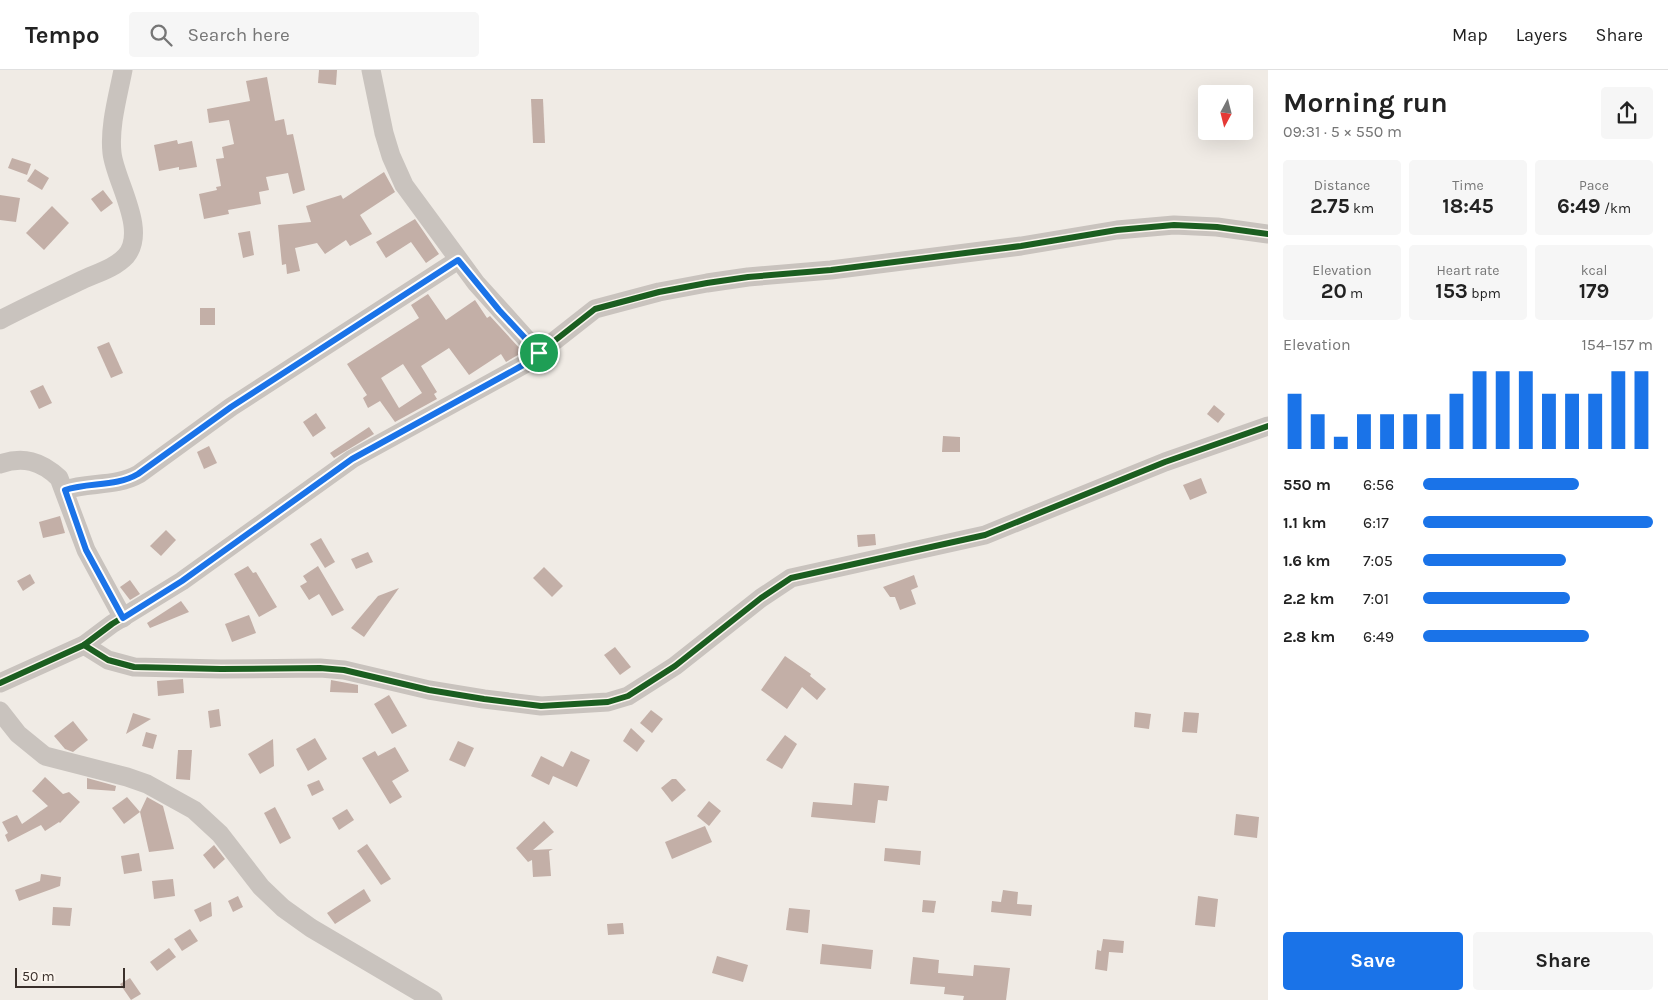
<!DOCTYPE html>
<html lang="en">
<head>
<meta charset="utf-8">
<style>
  :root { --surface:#fff; --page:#f6f6f6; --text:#222; --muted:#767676; --line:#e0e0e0; --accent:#1a73e8 }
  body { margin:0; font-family:Karla,sans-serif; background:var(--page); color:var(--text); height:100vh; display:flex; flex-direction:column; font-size:19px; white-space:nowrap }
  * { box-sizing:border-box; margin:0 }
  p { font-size:16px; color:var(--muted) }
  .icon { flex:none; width:28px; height:28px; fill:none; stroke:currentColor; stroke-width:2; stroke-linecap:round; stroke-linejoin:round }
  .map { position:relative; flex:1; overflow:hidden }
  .side { display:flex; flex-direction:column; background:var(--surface); width:400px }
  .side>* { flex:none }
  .needle { width:32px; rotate:187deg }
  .tools { position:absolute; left:1198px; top:15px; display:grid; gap:10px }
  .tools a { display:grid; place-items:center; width:55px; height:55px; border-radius:5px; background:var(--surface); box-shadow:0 5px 20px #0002; font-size:25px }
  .scale { position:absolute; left:15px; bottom:12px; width:110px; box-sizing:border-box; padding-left:5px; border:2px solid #3b302b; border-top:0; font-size:14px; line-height:18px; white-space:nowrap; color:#3b302b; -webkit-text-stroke:4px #fbf5ee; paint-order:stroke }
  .pin { position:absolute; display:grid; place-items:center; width:42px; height:42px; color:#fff; margin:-21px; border:2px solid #fff; border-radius:50%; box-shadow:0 1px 5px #0007 }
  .round { display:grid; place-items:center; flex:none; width:52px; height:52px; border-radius:5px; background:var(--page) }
  .headline { display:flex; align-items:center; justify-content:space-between; height:85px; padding:0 15px }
  h1 { font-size:28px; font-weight:700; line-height:38px }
  .metrics { display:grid; grid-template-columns:repeat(3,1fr); gap:8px; height:85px; padding:5px 15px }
  .metrics div { display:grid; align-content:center; border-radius:5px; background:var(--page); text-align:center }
  .metrics b { font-size:21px; font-weight:700 }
  .metrics small { font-size:14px; font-weight:400 }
  .metrics p { font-size:14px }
  .chart { height:140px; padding:10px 15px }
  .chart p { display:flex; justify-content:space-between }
  .chart svg { width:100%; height:90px; margin-top:5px; stroke:var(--accent); stroke-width:6 }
  .action { display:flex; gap:10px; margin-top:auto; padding:10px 15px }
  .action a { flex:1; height:58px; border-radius:5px; background:var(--accent); color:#fff; font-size:20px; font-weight:700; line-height:58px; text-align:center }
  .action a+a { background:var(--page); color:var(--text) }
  ul { padding:0 15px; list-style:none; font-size:16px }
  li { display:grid; grid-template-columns:80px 60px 1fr; align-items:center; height:38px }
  li i { height:12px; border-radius:6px; background:var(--accent) }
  header { display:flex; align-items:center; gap:30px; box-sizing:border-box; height:70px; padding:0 25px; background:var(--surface); border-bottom:1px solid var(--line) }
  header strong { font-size:24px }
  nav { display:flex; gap:28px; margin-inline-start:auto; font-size:18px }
  .search { width:350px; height:45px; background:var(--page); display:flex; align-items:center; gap:12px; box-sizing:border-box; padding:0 18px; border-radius:5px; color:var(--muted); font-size:19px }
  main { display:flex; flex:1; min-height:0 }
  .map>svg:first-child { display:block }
</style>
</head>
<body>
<header>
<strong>Tempo</strong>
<div class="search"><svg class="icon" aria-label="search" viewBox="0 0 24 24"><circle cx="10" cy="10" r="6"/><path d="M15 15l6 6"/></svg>Search here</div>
<nav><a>Map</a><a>Layers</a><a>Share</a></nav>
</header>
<main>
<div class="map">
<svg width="1268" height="930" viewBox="0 0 1268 930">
  <rect width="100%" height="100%" fill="#f0ebe5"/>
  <!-- building -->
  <g fill="#c3afa7" fill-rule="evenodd">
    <polygon points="319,0 337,0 336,15 318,13"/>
    <polygon points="267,7 275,51 284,49 287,65 293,64 305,120 293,124 288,103 266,107 269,120 259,122 261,134 228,140 229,144 204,149 199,124 217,120 216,117 221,116 216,89 224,88 222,77 234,74 229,50 209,53 207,39 250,31 246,11"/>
    <polygon points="531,29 543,29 545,73 533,73"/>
    <polygon points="177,70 178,74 192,71 197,97 179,100 179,97 159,101 154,75"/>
    <polygon points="12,88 31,94 27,105 8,98"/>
    <polygon points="35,99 49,108 42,120 27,111"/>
    <polygon points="384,102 395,122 360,145 372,164 350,176 346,170 325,184 317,173 295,178 300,201 287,204 286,194 282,195 278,155 311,152 306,136 341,125 343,129"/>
    <polygon points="103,120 113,133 101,142 91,129"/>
    <polygon points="0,125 20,128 16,152 0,150"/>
    <polygon points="52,136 69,153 44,180 26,163"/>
    <polygon points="415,149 439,184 426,193 411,172 386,188 376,172"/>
    <polygon points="250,161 254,185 243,188 238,163"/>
    <path d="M428,224L446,250L475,230L487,248L490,246L523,282L506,292L501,284L469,305L449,278L421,296L437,322L434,324L437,329L395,352L380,331L368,338L363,328L367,325L347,294L419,248L411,235ZM403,294L422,323L399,338L381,308Z"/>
    <rect x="200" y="238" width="15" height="17"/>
    <polygon points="109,272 123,303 111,308 97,277"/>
    <polygon points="43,315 52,333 39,339 30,321"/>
    <polygon points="1214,335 1225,344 1218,353 1207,344"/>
    <polygon points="316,343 326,358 313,367 303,352"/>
    <polygon points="369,357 374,364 334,388 330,383"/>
    <polygon points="943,366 960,367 960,382 942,382"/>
    <polygon points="209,376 217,393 204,399 197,382"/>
    <polygon points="1201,408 1207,423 1190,430 1183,415"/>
    <polygon points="60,446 65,463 43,468 39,452"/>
    <polygon points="166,460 176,470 161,486 150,476"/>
    <polygon points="875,464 876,475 858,477 857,465"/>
    <polygon points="321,468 335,492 325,498 310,474"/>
    <polygon points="368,482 373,492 356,499 351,489"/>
    <polygon points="248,496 253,503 256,502 277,537 259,547 234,504"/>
    <polygon points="318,496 344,540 332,546 319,524 309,530 300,516 307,512 303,506"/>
    <polygon points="544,497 563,516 552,527 533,508"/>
    <polygon points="30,504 35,513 23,521 17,511"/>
    <polygon points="914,505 918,517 911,520 916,534 900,540 895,527 890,527 883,517"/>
    <polygon points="130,510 140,524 130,530 120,517"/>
    <polygon points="399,518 364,567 351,558 378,526"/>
    <polygon points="181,531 189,542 150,558 147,553"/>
    <polygon points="249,545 256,563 232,572 225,554"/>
    <polygon points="615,577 631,597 620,605 604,585"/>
    <polygon points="785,586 811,604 810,606 826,619 817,630 802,617 787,639 761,620"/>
    <polygon points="183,609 184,623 158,626 157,611"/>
    <polygon points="331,610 358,615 358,623 330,622"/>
    <polygon points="389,625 407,656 392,664 374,634"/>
    <polygon points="219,639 221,656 210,658 208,641"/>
    <polygon points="651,640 663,649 652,663 640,653"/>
    <polygon points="1135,642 1151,644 1149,659 1134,657"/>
    <polygon points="1184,642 1199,643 1197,663 1182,662"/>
    <polygon points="133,643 151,649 126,664"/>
    <polygon points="73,651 88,670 73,682 65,679 54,666"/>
    <polygon points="631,658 645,671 637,682 623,671"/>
    <polygon points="146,662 157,665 153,679 142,676"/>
    <polygon points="785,665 797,674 782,699 766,690"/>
    <polygon points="315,668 327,689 308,701 296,679"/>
    <polygon points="273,669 274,696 260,704 248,684"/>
    <polygon points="458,671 474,678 465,697 449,690"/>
    <polygon points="395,677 409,701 392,711 402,727 390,734 362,688 375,681 378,686"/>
    <polygon points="178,680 192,680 190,710 176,709"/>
    <polygon points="571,681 590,690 577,717 553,706 549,715 531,706 541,686 563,697"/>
    <polygon points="45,707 63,724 69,722 80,732 60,753 59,752 45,761 41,755 8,772 5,765 8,763 2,752 17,745 22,754 48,736 32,721"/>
    <polygon points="87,708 116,716 115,721 87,719"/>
    <polygon points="672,709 676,709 686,720 672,732 661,718"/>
    <polygon points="319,710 324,720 312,726 307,715"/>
    <polygon points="854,713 889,716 887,731 878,730 875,753 811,747 813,732 852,735"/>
    <polygon points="127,727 140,742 124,754 112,738"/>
    <polygon points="147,727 163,736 174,779 149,782 140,742"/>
    <polygon points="709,731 721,741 709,756 697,746"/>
    <polygon points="275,737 291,768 280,774 264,743"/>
    <polygon points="347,739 354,750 339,760 332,748"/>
    <polygon points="1236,744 1259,747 1257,768 1234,765"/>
    <polygon points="544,751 554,762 533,780 553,779 549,781 551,806 533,807 532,790 528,792 516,778"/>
    <polygon points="705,756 712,772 672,789 665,772"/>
    <polygon points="367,774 391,809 381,815 357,781"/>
    <polygon points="214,775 225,789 214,799 203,785"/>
    <polygon points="885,778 921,781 920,795 884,791"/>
    <polygon points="139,783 142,801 124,804 121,786"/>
    <polygon points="41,804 61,807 60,816 19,831 15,820 40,811"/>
    <polygon points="173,809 175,826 154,829 152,811"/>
    <polygon points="364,819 371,831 335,854 327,843"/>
    <polygon points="1003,820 1018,822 1017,834 1032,835 1031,846 991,842 992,831 1001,832"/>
    <polygon points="238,826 243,837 233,842 228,831"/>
    <polygon points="1198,826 1218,829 1215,857 1195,855"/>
    <polygon points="923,830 936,831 934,843 922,842"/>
    <polygon points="211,832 212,846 200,852 194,840"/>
    <polygon points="53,837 72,838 70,856 52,855"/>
    <polygon points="789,838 810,840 808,863 786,860"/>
    <polygon points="623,853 624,864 608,865 607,854"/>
    <polygon points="190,859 198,871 182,881 174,869"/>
    <polygon points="1103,869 1124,871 1123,883 1109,882 1107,901 1095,899 1097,880 1101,881"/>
    <polygon points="822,874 873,880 871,899 820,894"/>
    <polygon points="169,878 176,887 157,901 150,892"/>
    <polygon points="717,886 748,895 743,912 712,903"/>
    <polygon points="913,887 939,890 938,903 973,906 974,895 1010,898 1006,930 963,930 964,926 944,924 945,917 910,914"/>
    <polygon points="130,908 141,924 131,930 120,914"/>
  </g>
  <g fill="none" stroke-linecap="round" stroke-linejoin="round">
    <!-- minor -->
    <g stroke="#c9c3be" stroke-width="19">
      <polyline points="371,0 384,63 391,86 404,115 476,213 539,283"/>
      <path d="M0,250C27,236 55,223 82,210C97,203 115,198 126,186C148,160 115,111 112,83C109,57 118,26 123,0"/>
      <path d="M0,394C23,386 41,391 59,408L86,480L123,548"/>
      <path d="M65,420C89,412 116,417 139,404L231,337L458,190"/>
      <polyline points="84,575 108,590 134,597 221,599 320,598 344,600 429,620 484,629 541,636 608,632 628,626 675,596 761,528 791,508 985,465 1165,392 1268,356"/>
      <polyline points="0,613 84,575 112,554 182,511 352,389 525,294 595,239 659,222 707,213 748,207 831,200 1021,176 1117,160 1174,155 1217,157 1268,164"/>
      <polyline points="0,641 18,664 45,686 127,707 147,714 194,740 220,764 261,817 283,838 311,858 433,930"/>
    </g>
    <defs>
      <g id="cycleway">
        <polyline points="84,575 108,590 134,597 221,599 320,598 344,600 429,620 484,629 541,636 608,632 628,626 675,596 761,528 791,508 985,465 1165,392 1268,356"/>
        <polyline points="0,613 84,575 112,554 182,511 352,389 525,294 595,239 659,222 707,213 748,207 831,200 1021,176 1117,160 1174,155 1217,157 1268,164"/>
      </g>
    </defs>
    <!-- cycleway casing -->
    <use href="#cycleway" stroke="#fbf5ee" stroke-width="9"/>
    <!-- cycleway -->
    <use href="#cycleway" stroke="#1b5e20" stroke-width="6"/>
  </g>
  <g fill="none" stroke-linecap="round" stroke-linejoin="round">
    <defs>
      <path id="route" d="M458,190L499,240L539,283L525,294L352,389L182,511L123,548L86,480L65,420C89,412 116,417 138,404L231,337Z"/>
    </defs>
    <!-- route casing -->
    <use href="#route" stroke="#fff" stroke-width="10"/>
    <!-- route -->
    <use href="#route" stroke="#1a73e8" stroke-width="6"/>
  </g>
</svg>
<div class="tools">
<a><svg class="needle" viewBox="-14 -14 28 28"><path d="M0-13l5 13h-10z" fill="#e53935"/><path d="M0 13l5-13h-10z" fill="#767676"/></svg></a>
</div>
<div class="scale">50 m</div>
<div class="pin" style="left:539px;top:283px;background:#1e9e55"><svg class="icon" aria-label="arrive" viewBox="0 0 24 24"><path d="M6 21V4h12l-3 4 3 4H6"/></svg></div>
</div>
<section class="side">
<div class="headline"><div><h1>Morning run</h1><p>09:31 · 5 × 550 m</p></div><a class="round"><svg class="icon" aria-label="share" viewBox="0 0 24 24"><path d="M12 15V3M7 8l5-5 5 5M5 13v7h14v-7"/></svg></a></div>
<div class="metrics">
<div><p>Distance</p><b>2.75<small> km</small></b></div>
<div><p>Time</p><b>18:45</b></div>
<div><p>Pace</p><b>6:49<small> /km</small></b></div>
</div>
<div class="metrics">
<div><p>Elevation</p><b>20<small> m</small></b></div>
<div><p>Heart rate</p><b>153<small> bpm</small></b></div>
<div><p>kcal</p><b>179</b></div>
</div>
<div class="chart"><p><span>Elevation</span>154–157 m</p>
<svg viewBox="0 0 160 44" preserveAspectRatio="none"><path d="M5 44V17M15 44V27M25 44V38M35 44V27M45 44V27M55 44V27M65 44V27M75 44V17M85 44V6M95 44V6M105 44V6M115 44V17M125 44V17M135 44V17M145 44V6M155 44V6"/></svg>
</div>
<ul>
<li><b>550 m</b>6:56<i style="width:68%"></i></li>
<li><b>1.1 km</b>6:17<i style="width:100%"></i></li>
<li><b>1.6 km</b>7:05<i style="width:62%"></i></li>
<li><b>2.2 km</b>7:01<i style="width:64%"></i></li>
<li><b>2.8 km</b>6:49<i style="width:72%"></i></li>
</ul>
<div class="action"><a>Save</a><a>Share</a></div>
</section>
</main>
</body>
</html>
